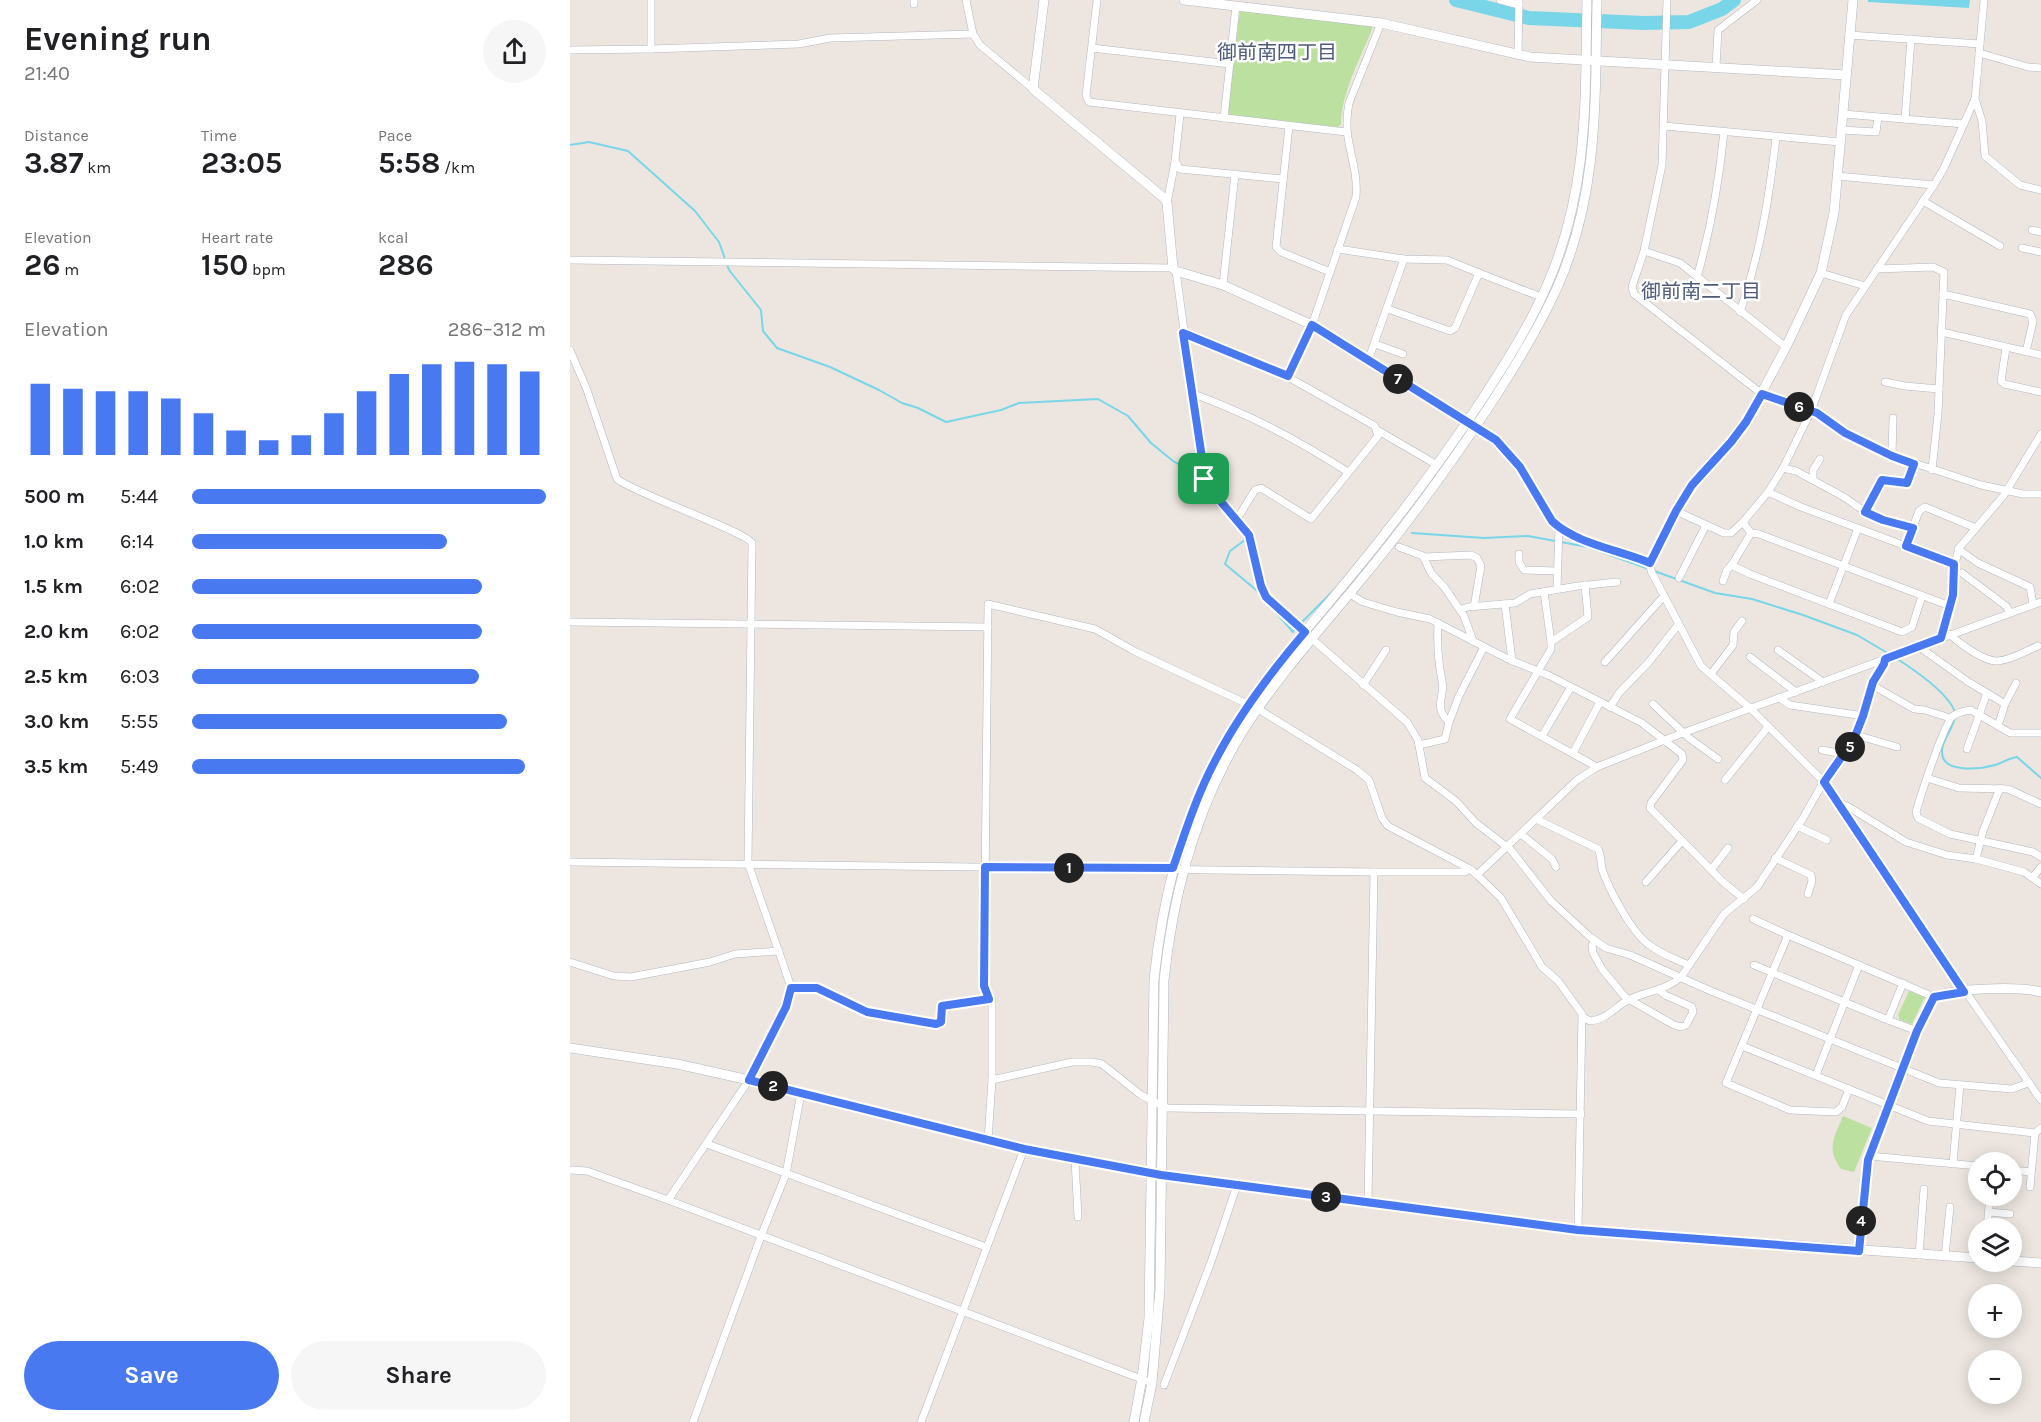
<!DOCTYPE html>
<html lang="en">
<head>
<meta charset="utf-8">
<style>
  :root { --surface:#fff; --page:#f6f6f6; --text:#202124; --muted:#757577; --accent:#4979f1 }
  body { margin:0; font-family:Karla,"Noto Sans JP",sans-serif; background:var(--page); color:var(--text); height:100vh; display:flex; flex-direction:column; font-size:22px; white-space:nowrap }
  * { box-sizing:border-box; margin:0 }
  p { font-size:20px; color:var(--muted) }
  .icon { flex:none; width:33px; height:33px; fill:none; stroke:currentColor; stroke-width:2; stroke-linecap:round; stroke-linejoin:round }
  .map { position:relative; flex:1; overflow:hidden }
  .details { display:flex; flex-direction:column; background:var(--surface); width:570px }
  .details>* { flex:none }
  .controls { position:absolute; left:1398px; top:1152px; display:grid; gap:12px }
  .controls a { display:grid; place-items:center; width:54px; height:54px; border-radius:50%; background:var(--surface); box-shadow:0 3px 15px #0003; font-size:30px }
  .pin { position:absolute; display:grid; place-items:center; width:51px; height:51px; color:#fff; margin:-26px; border-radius:12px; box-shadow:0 3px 9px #0006 }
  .km { position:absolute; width:30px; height:30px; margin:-15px; border-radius:50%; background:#222; color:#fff; font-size:16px; line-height:30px; text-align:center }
  .round { display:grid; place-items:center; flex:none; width:63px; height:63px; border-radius:32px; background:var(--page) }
  .head { display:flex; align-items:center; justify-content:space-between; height:102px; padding:0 24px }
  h1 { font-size:33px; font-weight:700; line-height:45px }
  .figures { display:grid; grid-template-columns:repeat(3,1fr); gap:9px; height:102px; padding:6px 24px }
  .figures div { display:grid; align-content:center }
  .figures b { font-size:30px; font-weight:700 }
  .figures small { font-size:16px; font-weight:400 }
  .figures p { font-size:16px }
  .chart { height:168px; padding:12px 24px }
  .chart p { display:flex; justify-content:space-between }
  .chart svg { width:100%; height:108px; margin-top:6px; stroke:var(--accent); stroke-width:6 }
  .cta { display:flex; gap:12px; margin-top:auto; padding:12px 24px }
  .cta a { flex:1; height:69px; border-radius:36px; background:var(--accent); color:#fff; font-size:24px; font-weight:700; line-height:69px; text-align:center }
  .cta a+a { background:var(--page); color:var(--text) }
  ul { padding:0 24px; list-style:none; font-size:20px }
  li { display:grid; grid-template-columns:96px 72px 1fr; align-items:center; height:45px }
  li i { height:15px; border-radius:8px; background:var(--accent) }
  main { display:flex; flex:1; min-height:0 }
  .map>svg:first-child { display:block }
</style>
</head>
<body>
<main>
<section class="details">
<div class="head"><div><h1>Evening run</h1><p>21:40</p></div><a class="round"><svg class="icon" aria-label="share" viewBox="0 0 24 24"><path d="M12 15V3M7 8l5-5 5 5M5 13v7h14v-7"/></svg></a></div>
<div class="figures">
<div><p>Distance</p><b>3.87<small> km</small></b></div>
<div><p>Time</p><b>23:05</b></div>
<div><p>Pace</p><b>5:58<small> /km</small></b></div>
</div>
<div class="figures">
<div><p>Elevation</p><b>26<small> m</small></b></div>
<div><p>Heart rate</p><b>150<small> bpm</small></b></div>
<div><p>kcal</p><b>286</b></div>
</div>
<div class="chart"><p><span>Elevation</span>286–312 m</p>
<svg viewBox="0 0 160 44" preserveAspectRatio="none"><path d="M5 44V15M15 44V17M25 44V18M35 44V18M45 44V21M55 44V27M65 44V34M75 44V38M85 44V36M95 44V27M105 44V18M115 44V11M125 44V7M135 44V6M145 44V7M155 44V10"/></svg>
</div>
<ul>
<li><b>500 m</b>5:44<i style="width:100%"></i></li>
<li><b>1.0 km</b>6:14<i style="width:72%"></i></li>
<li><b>1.5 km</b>6:02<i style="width:82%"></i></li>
<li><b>2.0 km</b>6:02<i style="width:82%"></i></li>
<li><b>2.5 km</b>6:03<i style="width:81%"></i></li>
<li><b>3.0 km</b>5:55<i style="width:89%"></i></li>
<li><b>3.5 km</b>5:49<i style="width:94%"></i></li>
</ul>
<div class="cta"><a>Save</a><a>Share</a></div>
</section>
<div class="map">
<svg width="1471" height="1422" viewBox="0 0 1471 1422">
  <rect width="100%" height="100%" fill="#ede6e0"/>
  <!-- green -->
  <g fill="#bce09f">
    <path d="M670,10L803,27C792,55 771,93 771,124L768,127L660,115L658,110Z"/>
    <polygon points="1339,991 1355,997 1342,1024 1330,1020 1328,1015"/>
    <path d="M1273,1116L1302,1128L1284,1172L1271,1169C1256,1148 1264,1138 1273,1116Z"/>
  </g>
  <!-- water -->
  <polygon fill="#79d6e9" points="1298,0 1400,0 1399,8 1298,2"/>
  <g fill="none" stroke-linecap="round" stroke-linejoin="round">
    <!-- stream -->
    <g stroke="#79d6e9" stroke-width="2">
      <polyline points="0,145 19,142 58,151 125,211 149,242 159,270 191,310 193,331 207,348 260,367 309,390 332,403 348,408 376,422 431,410 449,403 528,399 558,416 581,443 603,461 629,476 633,490 665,524"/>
      <polyline points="673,533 675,540 660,551 655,564 691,594"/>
      <polyline points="842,533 914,538 958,536 1018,547 1145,593 1182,599 1233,615 1287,635 1321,655"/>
      <polyline points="702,608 723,632 726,628"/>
      <polyline points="730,624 764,590"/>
      <path d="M1326,658C1343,669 1378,692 1385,712"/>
      <path d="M1385,717C1383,729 1371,741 1372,752C1372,774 1411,769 1425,765C1432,763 1439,758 1447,757L1471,778"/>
    </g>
    <!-- river -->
    <polyline stroke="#79d6e9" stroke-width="14" points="886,0 959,18 1074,23 1119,22 1152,9 1164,0"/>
    <defs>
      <g id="street">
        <polyline points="396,0 403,34 410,45 463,89"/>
        <polyline points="527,0 516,96 519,102 776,132"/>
        <polyline points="930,0 949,5"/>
        <polyline points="1097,0 1092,165 1074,251 1062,287 1064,294 1192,394 1247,413 1275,433 1323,456 1411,485 1453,494 1471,494"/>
        <polyline points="344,4 344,0"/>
        <polyline points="1279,35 1410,44"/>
        <polyline points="522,48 660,64"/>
        <polyline points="81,49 229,44 260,38 403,34"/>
        <polyline points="0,50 81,49 81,0"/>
        <polyline points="1409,53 1458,67 1471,68"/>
        <polyline points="948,55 949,0"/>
        <polyline points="1146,67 1148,30 1187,0"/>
        <polyline points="1405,99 1412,121 1415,156 1450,185 1471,190"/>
        <polyline points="610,114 605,161 610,169 713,179"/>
        <polyline points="1273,114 1394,124"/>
        <polyline points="654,118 666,6"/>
        <polyline points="1335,119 1341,39"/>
        <polyline points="719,126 706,247 711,252 760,272"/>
        <polyline points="1094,126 1270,142"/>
        <polyline points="1271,130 1306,132 1308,117"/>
        <polyline points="1267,176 1364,185"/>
        <polyline points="1353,201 1430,246"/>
        <polyline points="597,203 605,162"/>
        <polyline points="1462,230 1471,232"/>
        <polyline points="1452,248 1471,252"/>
        <polyline points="768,249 834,259 877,260 909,273 885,328 880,331 818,309"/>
        <polyline points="1074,251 1110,263 1216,347"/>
        <polyline points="0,260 603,268"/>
        <polyline points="1307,269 1363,267 1374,272 1368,414 1362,470"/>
        <polyline points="606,271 634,479 643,494 679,535 691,586 696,597 710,611 837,722 848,740 855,778 886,801 906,823 941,850 981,901 1020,937 1036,948 1060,955 1141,991 1369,1083 1442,1089 1458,1083"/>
        <polyline points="909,273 966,295"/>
        <polyline points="1251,273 1295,286"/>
        <path d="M1127,277C1141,229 1149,181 1154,132"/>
        <polyline points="653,285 665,174"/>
        <polyline points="1373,294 1460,314 1463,321 1456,352"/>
        <path d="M1170,312C1190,254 1199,199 1206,138"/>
        <polyline points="1372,332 1471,355"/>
        <polyline points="613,333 686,362 718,377 805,426 808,436 741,519 691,488 685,490 667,519"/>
        <polyline points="805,344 833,354"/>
        <polyline points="1436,348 1431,381 1434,384 1471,392"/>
        <path d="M0,350L17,390L47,479C68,495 175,531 182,543L178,863L220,984V995L216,1007L181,1077L98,1200"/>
        <polyline points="798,361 834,259"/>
        <path d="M718,377L742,325L786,197C789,163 771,141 779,103L811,23"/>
        <polyline points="1315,382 1335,386 1369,389"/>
        <path d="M621,393C679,414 726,439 778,472"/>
        <polyline points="807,430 862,462"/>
        <polyline points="1322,456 1323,418"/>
        <polyline points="1213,468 1226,471 1274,497 1301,516 1343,528"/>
        <polyline points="1243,480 1243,470 1250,459"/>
        <polyline points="1198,492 1231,507 1384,564"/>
        <polyline points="1106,511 1154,533 1161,533 1173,522 1198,492 1213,468 1241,411 1276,315 1364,185 1374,168 1405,99 1414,0"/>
        <polyline points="1295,512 1312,480 1337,483 1344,464"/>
        <polyline points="1173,522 1181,533 1163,563 1165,567 1180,574 1332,632 1342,627 1352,596"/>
        <polyline points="1181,533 1189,534 1380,606"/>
        <polyline points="1336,546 1349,511 1355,507 1406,528"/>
        <polyline points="829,547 853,556 861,573 875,588 894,616 903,641"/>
        <polyline points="1388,549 1408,563 1460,587 1463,604"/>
        <polyline points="949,554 949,562 954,570 987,571"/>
        <polyline points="854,557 901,555 907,558 911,566 904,607"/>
        <polyline points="1080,563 1081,571 1131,666 1181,709 1254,782 1356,935 1471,1100"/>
        <polyline points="1392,573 1436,606 1440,612"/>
        <polyline points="1109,578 1136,525"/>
        <polyline points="1153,581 1157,570 1163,563"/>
        <polyline points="987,589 989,528"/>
        <polyline points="974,592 981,642 981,649 940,719 1027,767"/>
        <polyline points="780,594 793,602 827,612 860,619 938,659 980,676 1072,723 1112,754 1113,760 1081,803 1080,808 1153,882 1174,899"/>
        <polyline points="935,604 942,661"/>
        <polyline points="1259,604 1288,528"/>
        <polyline points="890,610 898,607 945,603 960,594 1008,586 1047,582"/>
        <polyline points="0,622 418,627"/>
        <path d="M868,623C867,643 868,662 872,681C876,696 862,706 879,722"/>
        <path d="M1379,634C1389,643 1414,662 1428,661C1441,660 1456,651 1468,646"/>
        <polyline points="1371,638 1383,595 1384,568 1389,548 1434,495 1471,434"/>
        <polyline points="981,642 1018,617 1015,585"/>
        <polyline points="1348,646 1397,681 1435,704"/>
        <polyline points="1208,650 1253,682"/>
        <polyline points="1180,657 1226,692"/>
        <polyline points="1035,662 1094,596"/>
        <polyline points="1141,674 1163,645 1164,632 1172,621"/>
        <polyline points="793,685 816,650"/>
        <polyline points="1302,685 1344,709 1355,710 1380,718"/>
        <polyline points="1209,698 1220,705 1294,716"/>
        <polyline points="1083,704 1119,738 1148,759"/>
        <polyline points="1040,707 1049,693 1078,663 1108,625"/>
        <polyline points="1428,726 1435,704 1446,683"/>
        <path d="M1471,733H1440L1401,710C1395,711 1387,712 1383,716C1374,723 1350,798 1346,812L1348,818L1380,834L1463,852L1471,857"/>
        <polyline points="1286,735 1327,747"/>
        <polyline points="972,736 1001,687"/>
        <polyline points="849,745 875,739 879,722 889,696 914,647"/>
        <polyline points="1397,749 1417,693"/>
        <polyline points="1252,750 1274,754"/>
        <polyline points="1003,753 1030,702"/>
        <polyline points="1357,778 1389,788 1438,789 1471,804"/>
        <polyline points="1155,780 1198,727"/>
        <polyline points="1267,802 1277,806 1336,842 1377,855 1406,859 1454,872 1471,884"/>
        <path d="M966,819L1028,849C1032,856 1030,864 1033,872C1040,891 1061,931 1078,944C1090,954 1105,959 1119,965"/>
        <polyline points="1227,826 1257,840"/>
        <polyline points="951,834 982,859 986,867"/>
        <polyline points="1205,858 1241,875 1242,881 1238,894"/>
        <polyline points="1406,859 1413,831 1430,788"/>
        <polyline points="0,862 804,872 895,872 900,869 907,875 1007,780 1027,767 1110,734 1471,602"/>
        <polyline points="1141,870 1158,848"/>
        <polyline points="907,875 931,898 972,967 988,981 1012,1014 1008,1230"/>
        <polyline points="1463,877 1471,867"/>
        <polyline points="1076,882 1112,841"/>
        <polyline points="1183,919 1218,935"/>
        <polyline points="1025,941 1022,945 1023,953 1032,969 1055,997 1104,1025 1111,1027 1116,1025 1123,1012 1122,1007 1095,995 1089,990"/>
        <polyline points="0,962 44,976 61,977 140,962 165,954 209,951"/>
        <polyline points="1184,965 1318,1020"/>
        <polyline points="1333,983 1318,1020 1347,1031"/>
        <polyline points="221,988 247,989 297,1012 366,1024 371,1022 372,1006 422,1000 422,1080 418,1140"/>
        <polyline points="419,999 414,986 418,604 525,629 566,652 688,709 787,770 799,780 812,818 818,826 900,869"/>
        <path d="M1013,1017L1020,1021C1034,1020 1042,1011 1053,1003C1072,991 1094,992 1111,977L1154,914L1187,887L1233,818L1258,774L1280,747L1294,716L1303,682L1314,664L1315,659"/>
        <polyline points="1172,1046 1358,1121 1465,1133 1471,1128"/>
        <polyline points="1246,1075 1289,965"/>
        <polyline points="422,1080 502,1062 522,1062 532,1064 571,1095 597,1108 1011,1114"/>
        <polyline points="1279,1089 1272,1107 1266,1112 1220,1110 1156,1083 1218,935 1364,997"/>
        <polyline points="137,1144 416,1247"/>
        <polyline points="1299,1156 1408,1166"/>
        <polyline points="505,1159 508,1217"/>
        <polyline points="1383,1163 1390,1085"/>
        <polyline points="0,1170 17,1171 98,1200 582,1383"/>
        <polyline points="1442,1170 1461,1172"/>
        <polyline points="1460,1187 1465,1133"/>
        <polyline points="798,1202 804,872"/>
        <polyline points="1419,1212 1440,1214"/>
        <polyline points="1417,1228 1420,1196"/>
        <polyline points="1349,1255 1354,1189"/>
        <polyline points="1375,1256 1380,1207"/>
        <polyline points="594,1385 641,1262 667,1185"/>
        <polyline points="123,1422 191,1236 216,1174 231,1093"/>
        <polyline points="351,1422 454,1149"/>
      </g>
      <g id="secondary">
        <path d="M474,0L463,89L594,198L597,203L603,268L606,271L653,285L742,325L926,440L949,467L982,521C1006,544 1050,550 1080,563L1106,511L1122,485L1161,442L1176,422L1216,347L1251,273L1264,213L1283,0"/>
        <polyline points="614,0 811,23 960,57 1276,75"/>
        <polyline points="0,1048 107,1064 179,1080 454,1149 591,1175 1008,1230 1408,1258"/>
        <path d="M1289,1251L1298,1160L1347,1031L1364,997C1385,988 1448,986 1471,992"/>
        <polyline points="1442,1261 1471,1263"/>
        <path d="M564,1422L572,1378L579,1318L584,980C593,891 615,805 663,728C697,673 740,626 781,576C828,519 872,460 913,398C937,361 961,323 978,283C1019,188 1015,100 1017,0"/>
        <path d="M574,1422L582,1383L590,1289L594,980C603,894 625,810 671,734C705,679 749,631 790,581C836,526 878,468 918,408C943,370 968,330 987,288C1029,194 1025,100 1027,0"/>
      </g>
    </defs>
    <!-- street casing -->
    <use href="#street" stroke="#b3b6bf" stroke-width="8"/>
    <!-- secondary casing -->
    <use href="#secondary" stroke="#b3b6bf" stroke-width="10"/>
    <!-- street -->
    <use href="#street" stroke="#fff" stroke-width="7"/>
    <!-- secondary -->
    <use href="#secondary" stroke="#fff" stroke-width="9"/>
  </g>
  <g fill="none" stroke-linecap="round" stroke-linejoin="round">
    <defs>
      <path id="route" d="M742,325L926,440L950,467L982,521C1006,544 1050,550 1080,563L1106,511L1122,485L1161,442L1176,422L1192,394L1247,413L1275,433L1322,456L1344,464L1337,483L1312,480L1295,512L1313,520L1343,528L1336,546L1384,564L1383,595L1371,638L1315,659L1314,664L1303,682L1293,716L1284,739L1254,782L1394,992L1364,997L1347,1031L1298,1160L1289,1251L1008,1230L591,1175L454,1149L179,1080L216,1007L221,988H247L297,1012L366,1024L371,1022L372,1006L419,999L414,986L415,867L603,868C615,832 627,795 645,761C669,714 701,672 735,632L696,597L691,586L679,535L636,484L613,333L718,376Z"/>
    </defs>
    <!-- route casing -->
    <use href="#route" stroke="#fff" stroke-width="12"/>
    <!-- route -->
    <use href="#route" stroke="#4979f1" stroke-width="8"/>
  </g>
  <g text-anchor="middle" stroke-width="5" stroke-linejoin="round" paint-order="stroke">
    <!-- neighbourhood labels -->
    <g font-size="20" fill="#4e5b7b" stroke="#fff">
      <text x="707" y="59">御前南四丁目</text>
      <text x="1131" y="298">御前南二丁目</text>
    </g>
  </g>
</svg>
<div class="controls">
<a><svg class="icon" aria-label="locate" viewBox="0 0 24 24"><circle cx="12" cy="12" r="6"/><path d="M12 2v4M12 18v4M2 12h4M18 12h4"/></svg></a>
<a><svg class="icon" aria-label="layers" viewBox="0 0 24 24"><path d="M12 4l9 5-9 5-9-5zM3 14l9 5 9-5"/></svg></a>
<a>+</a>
<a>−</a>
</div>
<div class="pin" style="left:634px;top:479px;background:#1e9e55"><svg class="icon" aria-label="arrive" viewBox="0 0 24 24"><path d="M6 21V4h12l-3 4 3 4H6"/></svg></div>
<b class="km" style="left:499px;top:868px">1</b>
<b class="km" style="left:203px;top:1086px">2</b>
<b class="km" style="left:756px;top:1197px">3</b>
<b class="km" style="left:1291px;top:1221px">4</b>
<b class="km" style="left:1280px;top:747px">5</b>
<b class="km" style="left:1229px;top:407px">6</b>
<b class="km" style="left:828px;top:379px">7</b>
</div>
</main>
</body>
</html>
